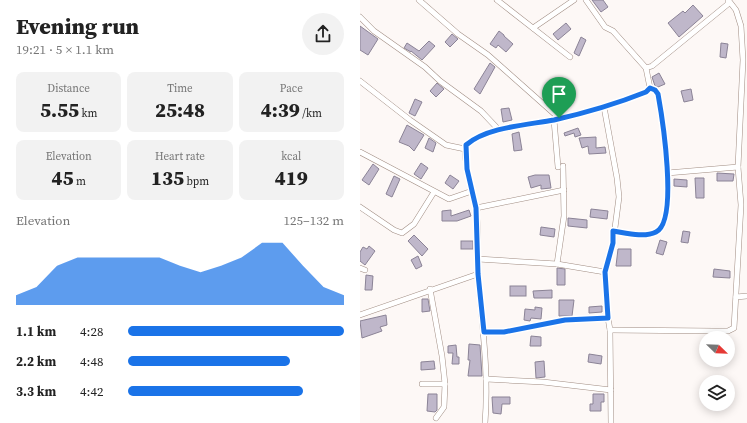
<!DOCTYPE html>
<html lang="en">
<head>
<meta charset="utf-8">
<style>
  :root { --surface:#fff; --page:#f2f2f2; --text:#222; --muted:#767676; --accent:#1a73e8 }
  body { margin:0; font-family:"Source Serif 4",serif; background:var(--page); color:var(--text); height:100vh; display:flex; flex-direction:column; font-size:15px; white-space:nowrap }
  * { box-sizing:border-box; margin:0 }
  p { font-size:13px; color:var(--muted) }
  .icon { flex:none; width:22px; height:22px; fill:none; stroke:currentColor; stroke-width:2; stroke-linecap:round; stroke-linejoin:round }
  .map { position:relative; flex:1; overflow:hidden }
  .panel { display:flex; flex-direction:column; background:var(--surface); width:360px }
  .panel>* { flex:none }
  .needle { width:26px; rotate:113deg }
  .tools { position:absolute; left:339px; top:331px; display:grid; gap:8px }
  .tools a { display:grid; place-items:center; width:36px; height:36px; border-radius:50%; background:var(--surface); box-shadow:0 2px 10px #0003; font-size:20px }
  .pin { position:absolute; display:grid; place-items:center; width:34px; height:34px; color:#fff; margin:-41px -17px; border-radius:50% 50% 50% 0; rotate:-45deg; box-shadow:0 0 4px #0007 }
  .pin .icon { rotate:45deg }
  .round { display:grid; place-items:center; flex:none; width:42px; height:42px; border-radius:21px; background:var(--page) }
  .overview { display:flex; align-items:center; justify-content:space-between; height:68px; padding:0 16px }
  h1 { font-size:22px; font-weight:800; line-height:30px }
  .stats { display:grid; grid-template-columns:repeat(3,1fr); gap:6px; height:68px; padding:4px 16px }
  .stats div { display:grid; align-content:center; border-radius:8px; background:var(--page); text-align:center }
  .stats b { font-size:20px; font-weight:800 }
  .stats small { font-size:11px; font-weight:400 }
  .stats p { font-size:11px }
  .chart { height:112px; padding:8px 16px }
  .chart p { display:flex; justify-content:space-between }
  .chart svg { width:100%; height:72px; margin-top:4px; fill:var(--accent); opacity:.7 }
  ul { padding:0 16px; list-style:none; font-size:13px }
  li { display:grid; grid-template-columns:64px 48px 1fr; align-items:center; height:30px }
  li i { height:10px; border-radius:5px; background:var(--accent) }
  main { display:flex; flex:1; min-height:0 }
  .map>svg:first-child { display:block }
</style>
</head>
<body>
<main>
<section class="panel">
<div class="overview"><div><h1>Evening run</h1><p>19:21 · 5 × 1.1 km</p></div><a class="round"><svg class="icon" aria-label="share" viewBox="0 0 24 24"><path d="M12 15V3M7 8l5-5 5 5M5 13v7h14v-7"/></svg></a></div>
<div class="stats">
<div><p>Distance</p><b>5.55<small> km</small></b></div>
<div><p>Time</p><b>25:48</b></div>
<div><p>Pace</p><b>4:39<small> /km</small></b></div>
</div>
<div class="stats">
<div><p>Elevation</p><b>45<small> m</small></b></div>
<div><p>Heart rate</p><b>135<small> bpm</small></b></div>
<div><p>kcal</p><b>419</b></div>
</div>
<div class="chart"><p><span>Elevation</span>125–132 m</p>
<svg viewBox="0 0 160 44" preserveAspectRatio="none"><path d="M0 44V38L10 33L20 20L30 15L40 15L50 15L60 15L70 15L80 20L90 24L100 20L110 15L120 6L130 6L140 20L150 33L160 38V44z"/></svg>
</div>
<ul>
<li><b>1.1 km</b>4:28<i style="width:100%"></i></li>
<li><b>2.2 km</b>4:48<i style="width:75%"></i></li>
<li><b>3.3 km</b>4:42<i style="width:81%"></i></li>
</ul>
</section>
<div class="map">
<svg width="387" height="423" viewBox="0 0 387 423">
  <rect width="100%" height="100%" fill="#fdf8f6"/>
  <!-- building -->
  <g fill="#bfb7ca" stroke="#8b8396">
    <polygon points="232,0 243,0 248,7 241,12"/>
    <polygon points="333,5 343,16 319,37 308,23 323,11 325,13"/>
    <polygon points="206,23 211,29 198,40 193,34"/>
    <polygon points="0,26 18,39 8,55 0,50"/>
    <polygon points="139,31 144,35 144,36 153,44 146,52 138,45 136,48 130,44"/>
    <polygon points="92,34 98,39 90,47 85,42"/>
    <polygon points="221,37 226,40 219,56 214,53"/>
    <polygon points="69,41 75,46 62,60 51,51 51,52 44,48 47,43 59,51"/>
    <polygon points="361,43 368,44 366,58 360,57"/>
    <polygon points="130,63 135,67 120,94 114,89"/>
    <polygon points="299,73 305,84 298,87 295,86 292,77"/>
    <polygon points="77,83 84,89 76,97 70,91"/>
    <polygon points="204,87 211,92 201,107 193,102"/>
    <polygon points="331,89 333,100 324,102 321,91"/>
    <polygon points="55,99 62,102 55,116 49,113"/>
    <polygon points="149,108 152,120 143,122 141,109"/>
    <polygon points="47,125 64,135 54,151 49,146 39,142"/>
    <polygon points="218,128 221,135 215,137 214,133 205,136 204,133"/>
    <polygon points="159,132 162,150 154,151 152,134"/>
    <polygon points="236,137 236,148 245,147 246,153 229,154 228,146 222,148 219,138"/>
    <polygon points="69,138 76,143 73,152 65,148"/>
    <polygon points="61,163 68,168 61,179 54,174"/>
    <polygon points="13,164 19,169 9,185 2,180"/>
    <polygon points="357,173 374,174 373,181 357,181"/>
    <polygon points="90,175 99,181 93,189 85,183"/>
    <polygon points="175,175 189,175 191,188 181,189 181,185 171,188 168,177"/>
    <polygon points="34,176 40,179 32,197 26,194"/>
    <polygon points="335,178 344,178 344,198 336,198"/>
    <polygon points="314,179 327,180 327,187 314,186"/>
    <polygon points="231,209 248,211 247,219 230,217"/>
    <polygon points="91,210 91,216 109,210 111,216 97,221 82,221 82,211"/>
    <polygon points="208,218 227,220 227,228 208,226"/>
    <polygon points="181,227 195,229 194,237 180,235"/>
    <polygon points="323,231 330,232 328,243 321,242"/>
    <polygon points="54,235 68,249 62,256 48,241"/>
    <polygon points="300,240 307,242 303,255 296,253"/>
    <rect x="101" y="241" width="12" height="8"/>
    <polygon points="9,246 15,251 5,265 0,261 0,252 3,247 7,249"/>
    <polygon points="258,249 271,249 271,266 256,266"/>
    <polygon points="58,256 62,266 56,269 51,260"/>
    <polygon points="197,268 205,269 205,285 197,285"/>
    <polygon points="354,269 370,271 370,278 353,277"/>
    <polygon points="6,275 13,276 12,290 5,290"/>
    <rect x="150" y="286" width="16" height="10"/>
    <polygon points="192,290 192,298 174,298 173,291"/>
    <polygon points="62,299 68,299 70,311 62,312"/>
    <polygon points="199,300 214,300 212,316 199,316"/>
    <polygon points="242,306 242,312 229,313 229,307"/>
    <polygon points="175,307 182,308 181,319 171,318 170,321 164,320 165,309 175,310"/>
    <polygon points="26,315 27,325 20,327 22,331 2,338 0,321"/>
    <polygon points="171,336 181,337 181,346 170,346"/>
    <polygon points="109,344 120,345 122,376 108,376 110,360 108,360"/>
    <polygon points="96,345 97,357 99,357 99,364 92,364 93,353 88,353 88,346"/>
    <polygon points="229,354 242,356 241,364 228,362"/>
    <polygon points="74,361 75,369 61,370 61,362"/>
    <polygon points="184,361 185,377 176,378 175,362"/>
    <polygon points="68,394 77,394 77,410 75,412 67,411"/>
    <polygon points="233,394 244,394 244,402 241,402 241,411 230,411 230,404 233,404"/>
    <polygon points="132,397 150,397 150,404 142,404 141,414 133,413"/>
  </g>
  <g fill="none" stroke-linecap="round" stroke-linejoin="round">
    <defs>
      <g id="street">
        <polyline points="59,0 98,34 128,55 199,118"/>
        <polyline points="137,0 210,57"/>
        <polyline points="226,0 245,27 253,31 286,68 292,66 368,4 368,0"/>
        <polyline points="0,17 14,31 65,67 80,81 121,111 139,130"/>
        <polyline points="173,28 214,0"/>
        <polyline points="0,81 50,120 86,145 105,149"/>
        <polyline points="244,107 257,178 259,197 253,243 245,272 248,318"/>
        <polyline points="194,120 198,167"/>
        <polyline points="0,152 89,199 112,191"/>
        <polyline points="307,173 378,167"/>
        <polyline points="0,207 34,230 42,233 54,224 74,192"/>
        <polyline points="116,208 204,190"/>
        <path d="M253,231C266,233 284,238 296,232C319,221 302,116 298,94L295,90L290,88"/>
        <polyline points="118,259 197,264 245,272"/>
        <polyline points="197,264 204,216 203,166"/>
        <polyline points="0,268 5,270"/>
        <polyline points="70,289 82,356 85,384 84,407 76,418"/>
        <polyline points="376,297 387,296"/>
        <polyline points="0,315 118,274"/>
        <polyline points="250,330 354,331 368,331 374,328 381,205 378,167 383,60 381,26 376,10 369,1"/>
        <polyline points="124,332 144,332 205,320 248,318 250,330 251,423"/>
        <polyline points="126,379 183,382 251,390"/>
        <polyline points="62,384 85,384"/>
        <path d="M125,423C129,373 122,324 118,275C117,253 119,230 116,208C113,187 103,166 106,145C127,127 167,126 194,120C225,112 256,104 286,92L290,88L286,68"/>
      </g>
    </defs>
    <!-- street casing -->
    <use href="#street" stroke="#a18d83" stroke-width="6"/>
    <!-- street -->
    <use href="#street" stroke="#fff" stroke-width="5"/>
  </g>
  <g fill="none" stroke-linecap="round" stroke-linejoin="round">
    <defs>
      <path id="route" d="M290,88L295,90L298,94C302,116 319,221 296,232C284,238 266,233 253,231V243L245,272L248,318L205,320L144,332H124L118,274L116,208L107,169L106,145C127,127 167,125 194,120C225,113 256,104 286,92Z"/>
    </defs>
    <!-- route casing -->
    <use href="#route" stroke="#fff" stroke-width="8"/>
    <!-- route -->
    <use href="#route" stroke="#1a73e8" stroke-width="5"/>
  </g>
</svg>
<div class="tools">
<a><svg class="needle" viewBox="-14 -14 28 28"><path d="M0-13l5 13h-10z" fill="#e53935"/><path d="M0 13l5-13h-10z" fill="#767676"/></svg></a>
<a><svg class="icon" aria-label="layers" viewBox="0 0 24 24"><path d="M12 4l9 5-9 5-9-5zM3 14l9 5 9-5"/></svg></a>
</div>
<div class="pin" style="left:199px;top:118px;background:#1e9e55"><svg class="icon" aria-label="arrive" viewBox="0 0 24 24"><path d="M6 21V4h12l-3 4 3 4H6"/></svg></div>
</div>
</main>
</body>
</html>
